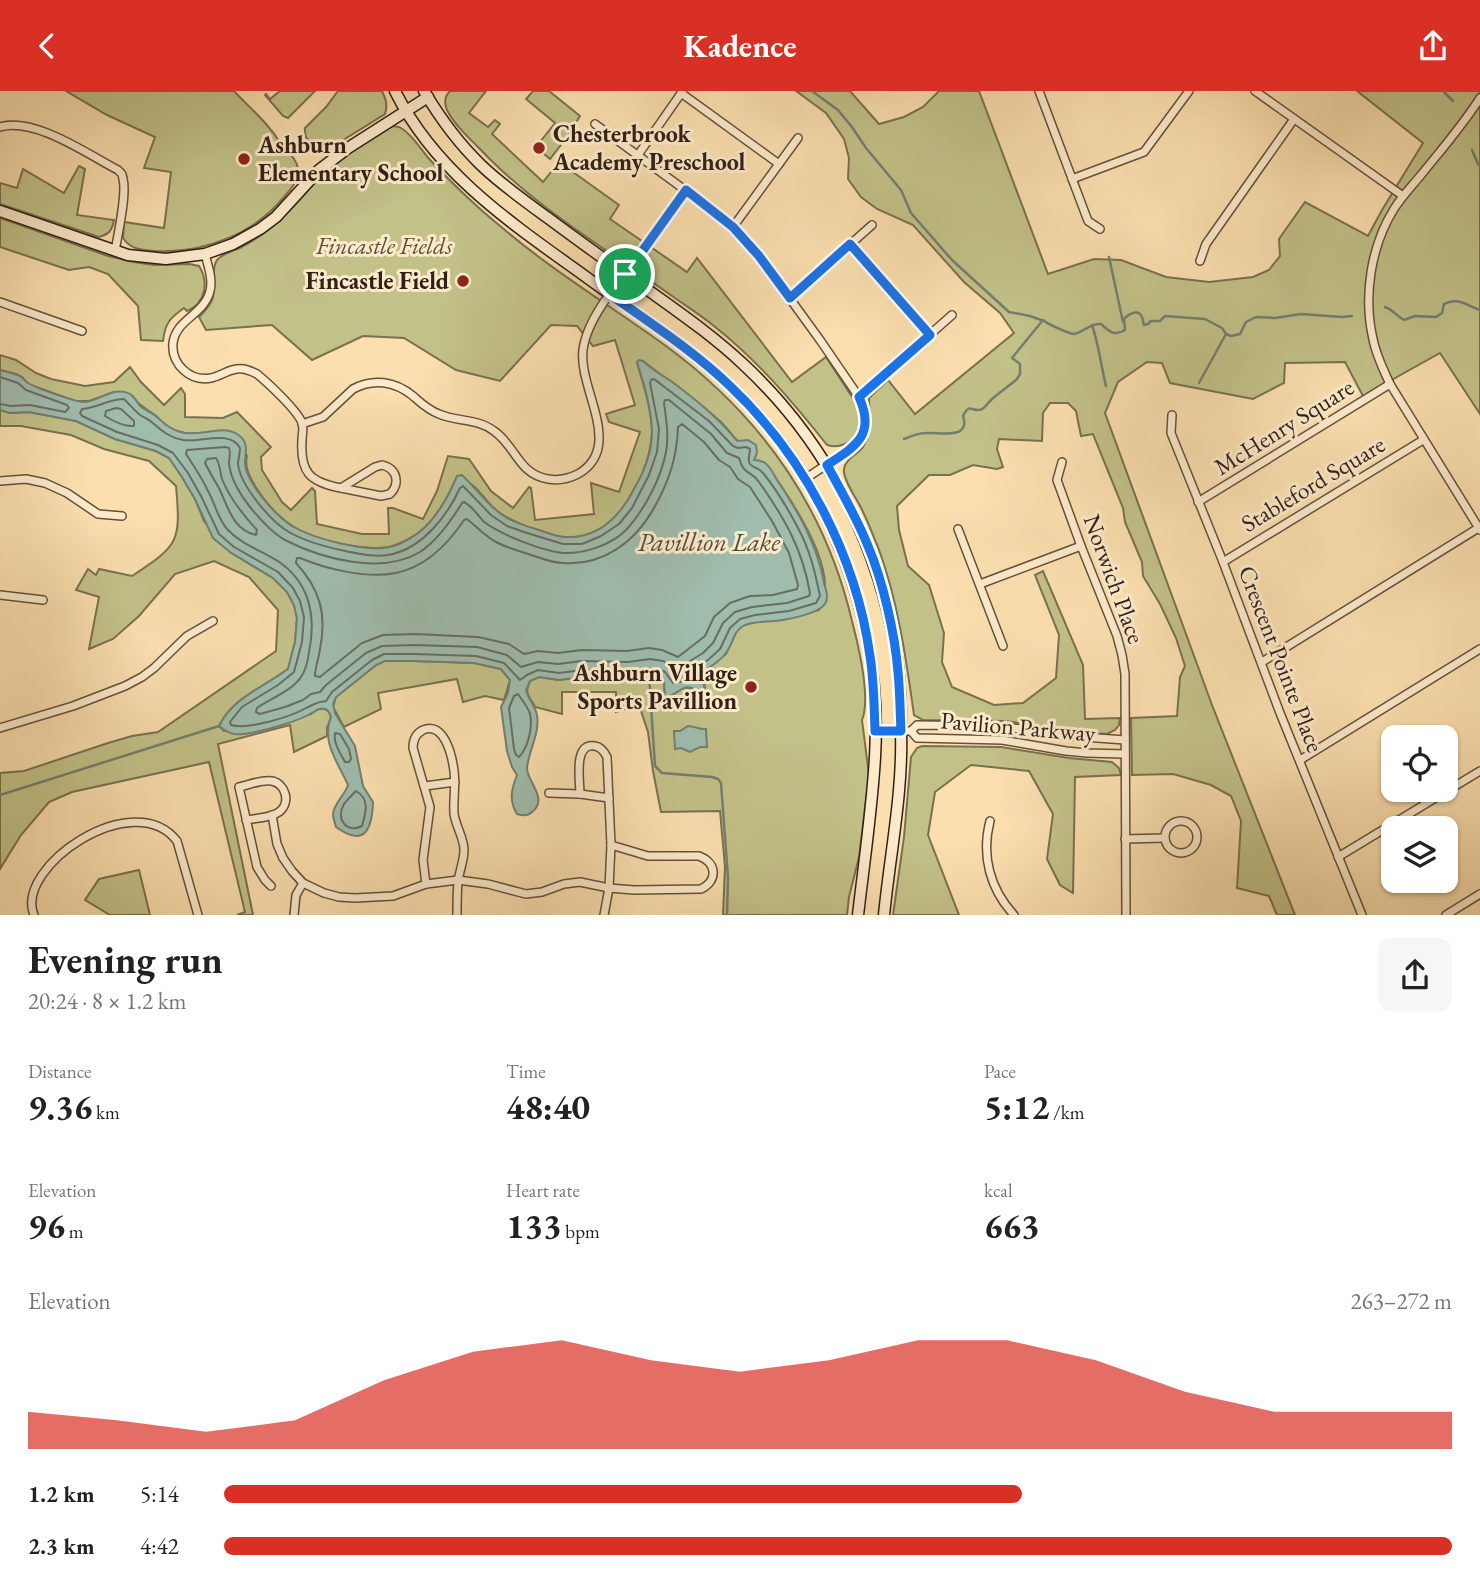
<!DOCTYPE html>
<html lang="en">
<head>
<meta charset="utf-8">
<style>
  :root { --surface:#fff; --page:#f6f6f6; --text:#222; --muted:#767676; --accent:#d93025 }
  body { margin:0; font-family:"EB Garamond",serif; background:var(--page); color:var(--text); height:100vh; display:flex; flex-direction:column; font-size:26px; white-space:nowrap }
  * { box-sizing:border-box; margin:0 }
  p { font-size:23px; color:var(--muted) }
  .icon { flex:none; width:38px; height:38px; fill:none; stroke:currentColor; stroke-width:2; stroke-linecap:round; stroke-linejoin:round }
  .map { position:relative; height:824px; overflow:hidden }
  .sheet { display:flex; flex-direction:column; background:var(--surface); flex:1 }
  .sheet>* { flex:none }
  .fabs { position:absolute; left:1381px; top:634px; display:grid; gap:14px }
  .fabs a { display:grid; place-items:center; width:77px; height:77px; border-radius:14px; background:var(--surface); box-shadow:0 2px 5px #0004; font-size:35px }
  .pin { position:absolute; display:grid; place-items:center; width:60px; height:60px; color:#fff; margin:-30px; border:4px solid #fff; border-radius:50%; box-shadow:0 2px 7px #0007 }
  .round { display:grid; place-items:center; flex:none; width:74px; height:74px; border-radius:14px; background:var(--page) }
  .headline { display:flex; align-items:center; justify-content:space-between; height:119px; padding:0 28px }
  h1 { font-size:38px; font-weight:700; line-height:52px }
  .stats { display:grid; grid-template-columns:repeat(3,1fr); gap:10px; height:119px; padding:7px 28px }
  .stats div { display:grid; align-content:center }
  .stats b { font-size:35px; font-weight:700 }
  .stats small { font-size:19px; font-weight:400 }
  .stats p { font-size:19px }
  .chart { height:196px; padding:14px 28px }
  .chart p { display:flex; justify-content:space-between }
  .chart svg { width:100%; height:126px; margin-top:7px; fill:var(--accent); opacity:.7 }
  ul { padding:0 28px; list-style:none; font-size:23px }
  li { display:grid; grid-template-columns:112px 84px 1fr; align-items:center; height:52px }
  li i { height:18px; border-radius:9px; background:var(--accent) }
  header { display:flex; justify-content:space-between; align-items:center; height:91px; padding:0 28px; background:var(--accent); color:#fff; font-size:32px; font-weight:700 }
  .map>svg:first-child { display:block }
</style>
</head>
<body>
<header><svg class="icon" aria-label="back" viewBox="0 0 24 24"><path d="M15 5l-7 7 7 7"/></svg>Kadence<svg class="icon" aria-label="share" viewBox="0 0 24 24"><path d="M12 15V3M7 8l5-5 5 5M5 13v7h14v-7"/></svg></header>
<div class="map">
<svg width="1480" height="824" viewBox="0 0 1480 824">
  <rect width="100%" height="100%" fill="#fbdfaf"/>
  <filter id="stains"><feTurbulence type="fractalNoise" baseFrequency=".00286" numOctaves="4"/><feColorMatrix values="0 0 0 0 .2 0 0 0 0 .09 0 0 0 0 .02 0 0 0 .5 -.17"/></filter>
  <radialGradient id="worn" r=".72"><stop offset=".6" stop-color="#630" stop-opacity="0"/><stop offset="1" stop-color="#630" stop-opacity=".3"/></radialGradient>
  <!-- green -->
  <g fill="#c2c188" stroke="#7a704f" stroke-width="2">
    <path d="M66,0H234C246,13 260,25 271,39C275,43 277,48 280,52C286,60 297,67 298,78C299,89 291,98 284,106C254,143 203,163 155,160C142,159 131,159 123,147L124,131L164,137L171,81L144,77L155,46L107,24Z"/>
    <polygon points="280,0 315,0 288,27 283,25 265,4 266,3 270,8"/>
    <path d="M338,0H382C386,9 388,13 385,23L327,59C314,55 304,53 305,37L326,16Z"/>
    <path d="M450,0H486L469,22L488,36L495,29L500,33L492,43L543,91L559,71L619,114L610,128L687,181L697,167L792,291L826,266L858,315C866,336 851,361 827,354C793,311 757,269 714,235C702,225 688,216 675,207C608,159 534,116 478,56C467,45 454,33 447,19C444,12 445,5 450,0Z"/>
    <polygon points="533,0 549,0 580,25 567,46 550,68 536,56 555,32 526,8"/>
    <path d="M796,0H850L879,33L904,26L923,16L939,0H979L1048,183L1094,168L1121,169L1166,186L1209,191L1253,186L1269,179L1280,165L1279,148L1305,111L1368,145L1382,119L1423,52L1357,0H1480V323L1440,262L1363,305L1345,271L1285,272L1284,292L1253,308L1170,292L1162,272L1147,271L1118,291L1105,322L1212,614L1295,824H1277L1269,805L1237,797L1241,730L1231,705L1211,694L1173,683L1132,684L1131,627L1177,625L1180,586L1185,575L1176,547L1160,513L1143,485L1142,471L1125,431L1123,417L1093,343L1081,345L1076,320L1068,312H1050L1043,322L1042,350L999,348L997,358L1003,376L997,378L973,374L950,384H929L897,415L899,439L908,475L929,494L944,542L942,571L952,596L994,614L1023,612L1056,587L1059,544L1035,484L1043,480L1083,574L1085,628L1120,627L1119,634L1115,639L1107,643L1089,642L1005,630L923,629L914,624C906,567 898,510 878,456C873,445 869,433 863,421C859,411 842,388 844,378C845,367 860,363 864,354C873,338 869,324 869,307L888,289L915,323L1014,242L1000,222L964,191L913,134L877,118L861,106L848,88L849,67L844,48L826,22Z"/>
    <path d="M391,35C396,36 398,35 401,37C413,44 421,59 430,69C452,92 474,114 499,134C551,179 611,215 666,255C761,325 825,415 852,530C858,553 871,607 862,629L869,684L859,766L849,806L847,824H723L725,776L720,720L661,721L653,680L648,641L639,614L616,621V601H562V623L535,616C529,604 524,604 530,590L539,586L559,589L582,586L630,587L644,584H656L664,591L665,606L670,607C681,594 691,594 703,604L705,596L703,586L701,585L700,582L713,574L726,563L736,541L743,534L755,531L791,527L819,519C821,511 825,501 825,493C823,455 787,402 765,372L754,369L722,332L713,324L643,270L637,271C643,293 651,316 652,339C652,366 635,408 615,427C602,440 580,449 561,446C541,442 513,432 497,420C487,412 481,400 471,393C467,390 461,388 457,386C447,409 432,436 409,448C403,451 395,455 389,456C364,460 312,449 291,434C277,425 264,409 255,395C250,386 244,376 247,365L227,340C207,342 185,347 167,335C162,332 159,327 155,324C145,318 137,312 129,303L114,301L89,310H75L28,293L22,286L16,283L0,279V264L16,269L36,282L51,288L85,295L114,291L130,276L141,291L164,314L181,297L185,303V326L223,327L237,321L271,356L261,366L262,379L282,411L291,419L312,397L315,400L317,433L362,443H389L388,417H393L423,428L437,400L448,365L469,368L491,400L513,417L529,396L531,397L535,429L594,423L591,392L619,401L640,341L609,331L606,323L635,314L615,249L593,255L577,235L551,234L500,290L456,279L404,247L363,245L312,269L272,234L206,239L199,226C204,221 209,216 212,209C217,197 210,176 218,168C224,162 234,160 242,156C251,151 261,145 269,138C295,119 312,91 337,70C353,56 374,46 391,35Z"/>
    <path d="M79,75L85,78L77,124L114,129C112,140 109,143 99,146L0,113V92L17,97L23,78L64,102Z"/>
    <path d="M0,127L108,165L134,171L154,174L189,173L199,175C209,191 206,212 187,220L184,217C170,227 165,232 163,250L141,249L138,215L108,183L89,176L69,179L0,156Z"/>
    <path d="M0,319L10,322L29,321L76,330L115,348L156,360L169,367L182,386L195,408L204,430L230,461L273,487L287,501L294,514L297,527L295,551L288,578L238,611L220,633V636L224,640L311,623C319,616 328,615 331,626L327,637V645L294,661L290,634L218,653L253,824H237L245,821L209,671L72,701L49,711L21,744L0,778V682L24,680L108,652L132,645L158,641L276,560L278,519L249,486L214,470L175,483L139,525L113,548L89,558L99,506L76,499L88,478L96,484L99,478L132,485C179,454 181,451 176,395L149,370L104,358L71,344L21,335H0Z"/>
    <polygon points="384,570 414,570 474,572 501,578 510,589 504,609 485,605 463,611 457,588 378,602 381,618 344,636 333,616 336,606 376,574"/>
    <polygon points="922,655 1001,656 1069,667 1112,671 1119,677 1121,684 1075,686 1073,802 1060,794 1047,768 1053,723 1029,680 971,674 935,701 928,744 959,824 893,824 904,746 911,666 917,657"/>
    <polygon points="139,779 150,824 110,824 85,809 99,788"/>
  </g>
  <!-- water -->
  <g fill="#9fbcad" stroke="#737e71" stroke-width="2">
    <path d="M639,269L643,270C652,278 661,284 671,290C695,308 719,327 737,350L748,349L756,354L757,362L754,369C757,369 762,370 765,372C770,375 774,384 777,389C799,422 817,453 824,492C826,499 829,507 825,513C818,523 786,529 775,530C764,531 752,530 743,535C733,541 733,553 726,562C720,570 709,577 700,582L701,585L703,586L705,604H703C683,587 681,603 665,607L664,591L656,584H649L630,587L582,586L559,589L539,586L530,590L526,599C528,608 535,614 537,624C540,643 529,658 527,677C527,691 549,708 532,721C528,725 523,725 517,723C509,710 511,699 517,684L512,676L507,660L501,616L508,602L510,589L501,578L474,572L414,570H385L376,574L336,606L333,613L335,622L355,655L363,695L373,711C372,738 365,757 336,736C335,732 333,728 333,723C334,712 345,704 348,694C338,671 321,652 331,626C329,620 327,616 319,618C315,619 315,621 310,623C296,631 250,645 234,643C228,642 224,639 219,635C232,607 264,596 288,578L295,551L297,527L294,514L287,501L273,487L230,461L213,447L195,408L182,386L169,367L156,360L115,348L76,330L29,321L10,322L0,319V279C7,281 14,282 20,285C23,287 25,290 28,292C36,297 75,311 84,311C97,311 116,294 130,303C134,305 137,311 140,315C146,320 153,322 158,327C166,334 169,337 180,341C198,347 221,333 237,343C250,351 245,361 245,372C245,382 255,397 261,405C269,415 281,428 292,435C314,448 364,461 390,456C396,455 404,451 409,448C432,436 447,409 457,385L462,384C478,399 490,418 509,428C518,433 529,436 539,439C548,442 557,446 565,446C600,448 621,424 635,396C645,379 652,360 652,340C651,316 644,293 637,271Z"/>
    <path d="M688,635C695,635 699,639 706,638L707,656H700L690,661L681,657L675,658L674,640H680Z"/>
  </g>
  <g fill="none" stroke-linecap="round" stroke-linejoin="round">
    <!-- shore -->
    <g stroke="#686e62" stroke-width="2">
      <polyline points="0,286 18,292 26,299 67,314 69,317 65,321 30,314 11,315 0,313"/>
      <path d="M654,288L709,330L733,355L738,357L746,356L750,358C750,363 747,369 750,373C754,378 759,376 763,382C777,399 788,418 798,437C810,459 815,481 820,505L816,512L789,520L755,524L740,528L730,537L720,558L708,569L695,577L692,589L673,592L665,581L658,578L649,577L629,580L582,579L559,582L538,579L527,584L520,589L504,572L476,565L414,563H384L372,569L332,601L326,610C315,611 315,613 306,617C290,626 248,639 231,634L230,631L242,616L278,594L294,581L302,551L304,526L300,510L293,497L278,481L234,456L219,443L201,405L188,382L173,362L158,354L117,341L82,325L80,322L82,318C97,317 109,308 124,308C129,313 134,319 140,324C145,327 150,329 154,333C163,341 171,347 183,349C200,352 230,338 240,357C240,363 238,368 238,373C240,394 271,431 289,441C306,451 326,456 345,460C360,463 378,467 393,463C424,455 447,425 460,397L463,395L491,424L507,435L527,442L563,453H582L601,445L619,433L632,417L649,384L657,361L659,338L650,292L651,289Z"/>
      <path d="M665,309H669L711,343L727,362L739,367C744,385 751,379 759,391C785,428 802,457 810,502L809,505L787,512L752,516L735,521L723,532L713,552L703,562L690,570L682,582H677L671,575L663,570L650,568L628,571L582,570L558,573L538,571L521,576L507,564L477,556L415,554L382,555L366,562L326,594L320,601L311,603L303,609L285,616L260,623L256,621L257,617C270,608 293,599 301,586C306,579 308,569 309,561C316,528 311,495 282,473C265,461 242,454 228,439C218,429 215,412 208,400C202,387 194,375 186,363L187,359L225,356L229,357C231,363 229,366 229,372C230,387 241,405 250,416C259,427 272,442 285,449C322,468 382,484 420,461C438,449 451,430 462,412L464,411C472,415 477,423 483,430C499,443 542,460 563,462C584,463 612,454 627,438C645,418 661,387 666,361C669,344 666,328 664,312Z"/>
      <path d="M116,317L121,318L134,330V335C125,336 113,330 105,325L106,320Z"/>
      <path d="M682,333L704,351L719,369L730,376L738,388L750,396L772,430L789,462L798,494L797,498L773,504L750,505L730,512L714,526L705,545L678,566L662,559L649,557L627,560L582,559L558,562L538,560L524,563L509,553L478,546L415,543L383,544L362,552L320,586L315,585C315,576 319,567 320,558C327,523 320,498 296,472L297,467H300C326,478 367,488 396,482C425,476 448,453 464,429L467,428C476,435 485,445 496,451C507,457 520,460 531,464C541,467 552,472 563,472C603,475 635,451 654,417C669,390 677,367 678,336Z"/>
      <path d="M216,367C220,373 220,381 222,388C230,408 243,424 257,439L256,444C233,439 228,416 219,397C214,389 209,380 205,372L207,368Z"/>
      <path d="M518,603C522,609 528,616 530,623C533,636 528,657 519,666L516,664L514,658L509,617L514,605Z"/>
      <path d="M335,642L340,643L349,658L351,668L349,671H345C340,662 333,651 335,642Z"/>
      <path d="M356,700C370,708 366,721 362,735C347,743 335,728 344,713C347,709 352,704 356,700Z"/>
    </g>
    <!-- stream -->
    <g stroke="#737e71" stroke-width="2.5">
      <polyline points="812,0 838,19 852,36 866,57 901,99 911,122 952,169 1009,221 1030,225 1041,229"/>
      <polyline points="1443,0 1453,10"/>
      <polyline points="1472,59 1478,73 1480,75"/>
      <polyline points="1109,166 1123,231"/>
      <path d="M1385,216C1393,219 1397,225 1404,229L1415,225L1436,226L1442,222L1444,213C1458,206 1466,214 1480,219"/>
      <path d="M1092,234C1099,254 1101,275 1106,295"/>
      <polyline points="1199,292 1226,243"/>
      <path d="M904,348C911,345 918,342 926,342C940,341 971,349 963,325C970,310 973,323 982,318C985,317 987,313 990,310C998,302 1008,296 1017,288L1020,283V273L1012,267L1043,229C1047,233 1070,243 1074,243C1084,241 1090,232 1101,233C1109,240 1114,246 1125,239L1124,228C1127,224 1138,217 1142,226C1143,228 1143,231 1144,234L1148,233L1151,230H1160L1165,225L1205,228L1222,237L1226,243L1231,245L1240,243L1246,231L1256,226L1275,227L1301,223L1342,226L1352,225"/>
      <polyline points="649,584 655,675 662,682 712,686 718,688 721,692 728,787 727,824"/>
      <polyline points="0,704 219,635"/>
    </g>
    <defs>
      <g id="street">
        <polyline points="1039,0 1088,130 1100,138"/>
        <polyline points="1255,0 1403,105"/>
        <polyline points="681,2 779,73"/>
        <path d="M1480,7C1463,34 1441,59 1421,84C1412,95 1402,105 1394,118C1371,155 1363,205 1373,248C1376,264 1383,278 1390,293L1480,439"/>
        <polyline points="595,33 719,124 733,136 759,165 820,249 859,306 866,321 865,335 860,349 854,355 805,388"/>
        <path d="M0,36C35,26 87,63 118,79C122,83 122,82 123,88C127,103 118,143 115,160"/>
        <polyline points="638,64 682,1"/>
        <polyline points="1072,88 1144,61 1189,0"/>
        <polyline points="733,136 798,47"/>
        <polyline points="850,153 930,244"/>
        <path d="M205,163C208,175 213,188 210,200C204,224 176,228 173,252C171,273 190,291 211,287C220,285 228,279 237,278C245,277 251,280 257,283C268,292 298,320 302,332C304,337 302,344 302,349C300,381 309,391 341,397"/>
        <polyline points="1200,170 1206,153 1294,28"/>
        <polyline points="790,207 872,134"/>
        <polyline points="0,211 82,240"/>
        <polyline points="859,306 952,224"/>
        <polyline points="1172,324 1171,342 1223,471 1280,622 1362,824"/>
        <path d="M302,333L323,326L353,298C373,287 395,290 413,305C421,312 428,319 439,323C457,331 477,327 494,340C516,355 518,383 548,388C559,390 568,388 578,383C625,356 578,298 583,259C587,227 617,193 637,169C654,146 669,122 686,99"/>
        <polyline points="1062,371 1057,389 1081,455 1117,545 1122,564 1125,583 1126,824"/>
        <path d="M382,374C398,378 400,393 390,403L381,405L341,397L375,376Z"/>
        <polyline points="0,390 26,388 45,392 67,402 98,423 122,425"/>
        <polyline points="1198,411 1390,293"/>
        <polyline points="958,438 1003,555"/>
        <polyline points="1223,471 1423,349"/>
        <polyline points="980,493 1081,455"/>
        <polyline points="0,504 43,509"/>
        <polyline points="1262,571 1480,436"/>
        <polyline points="0,637 73,615 125,595 142,586 154,577 187,545 213,530"/>
        <polyline points="875,640 911,640 917,634 999,635 1070,645 1125,649"/>
        <polyline points="911,640 917,647 1002,649 1066,660 1087,662 1125,663"/>
        <polyline points="1300,669 1480,558"/>
        <polyline points="425,695 455,691"/>
        <polyline points="549,702 580,703 609,707"/>
        <path d="M580,703C580,690 573,651 595,655C601,656 604,660 607,666L611,754L609,797L604,824"/>
        <path d="M272,724L277,753L283,767L292,780L303,792L324,802L339,806L355,807L393,805L426,793L458,789L488,793L526,803L542,801L564,793L580,791L609,797L634,799L701,798C718,790 717,772 699,765H648L611,754"/>
        <path d="M246,729C256,727 271,727 279,721C291,712 286,693 272,690C262,688 249,694 239,696L257,776L265,789L271,795"/>
        <circle cx="1181" cy="746" r="16"/>
        <path d="M990,730C981,765 990,798 1014,824"/>
        <polyline points="1125,748 1165,747"/>
        <polyline points="1338,766 1480,680"/>
        <path d="M426,793L423,769L430,716L413,657C413,650 415,643 423,639C444,630 452,664 454,680C456,694 453,709 454,723C456,736 464,747 464,759C464,770 459,781 458,791C457,802 457,813 457,824"/>
        <path d="M34,824C14,776 134,694 177,750L198,824"/>
        <polyline points="294,824 296,804 303,792"/>
        <polyline points="1446,824 1480,803"/>
      </g>
      <g id="secondary">
        <path d="M395,0C435,81 511,132 582,183C631,219 684,252 729,294C830,388 883,530 875,666C872,719 864,772 858,824"/>
        <path d="M424,0C440,27 459,53 482,75C502,94 526,111 548,127C575,147 602,167 630,186C668,214 708,240 743,273C825,349 878,451 896,561C900,587 901,614 901,640C903,702 890,763 884,824"/>
        <polyline points="0,120 128,164 166,168 205,163 233,153 260,138 276,126 319,79 348,57 428,6"/>
      </g>
    </defs>
    <!-- street casing -->
    <use href="#street" stroke="#64503c" stroke-width="10"/>
    <!-- secondary casing -->
    <use href="#secondary" stroke="#312016" stroke-width="13"/>
    <!-- street -->
    <use href="#street" stroke="#fceacb" stroke-width="7"/>
    <!-- secondary -->
    <use href="#secondary" stroke="#fceacb" stroke-width="10"/>
  </g>
  <g fill="none" stroke-linecap="round" stroke-linejoin="round">
    <defs>
      <path id="route" d="M686,99L733,136L759,165L790,207L850,153L930,244L859,306C876,344 856,355 827,374C841,400 857,427 868,455C883,490 895,543 898,581C900,600 900,620 901,640H875C874,615 874,590 870,565C856,464 804,365 730,295C694,260 651,233 611,204Z"/>
    </defs>
    <!-- route casing -->
    <use href="#route" stroke="#fff" stroke-width="14"/>
    <!-- route -->
    <use href="#route" stroke="#1a73e8" stroke-width="9"/>
  </g>
  <!-- markers -->
  <g fill="#8f2418" stroke="#fceacb" stroke-width="2.5">
    <circle cx="539" cy="57" r="7"/>
    <circle cx="244" cy="68" r="7"/>
    <circle cx="463" cy="190" r="7"/>
    <circle cx="751" cy="596" r="7"/>
  </g>
  <g text-anchor="middle" stroke-width="6" stroke-linejoin="round" paint-order="stroke">
    <!-- poi labels -->
    <g font-size="24" font-weight="bold" fill="#312016" stroke="#fceacb" text-anchor="start">
      <text x="553" y="51">Chesterbrook<tspan x="553" dy="28">Academy Preschool</tspan></text>
      <text x="258" y="62">Ashburn<tspan x="258" dy="28">Elementary School</tspan></text>
      <text x="449" y="198" text-anchor="end">Fincastle Field</text>
      <text x="737" y="590" text-anchor="end">Ashburn Village<tspan x="737" dy="28">Sports Pavillion</tspan></text>
    </g>
    <!-- park labels -->
    <g font-size="24" font-style="italic" fill="#5c5038" stroke="#fceacb">
      <text x="384" y="163">Fincastle Fields</text>
    </g>
    <!-- street labels -->
    <g font-size="24" fill="#312016" stroke="#fceacb">
      <text transform="translate(1284 336) rotate(-32)" y="8">McHenry Square</text>
      <text transform="translate(1313 393) rotate(-31)" y="8">Stableford Square</text>
      <text transform="translate(1114 488) rotate(70)" y="8">Norwich Place</text>
      <text transform="translate(1281 568) rotate(69)" y="8">Crescent Pointe Place</text>
      <text transform="translate(1018 636) rotate(5)" y="8">Pavilion Parkway</text>
    </g>
    <!-- water labels -->
    <g font-size="26" font-style="italic" fill="#524f43" stroke="#fceacb">
      <text x="709" y="460">Pavillion Lake</text>
    </g>
  </g>
  <rect width="100%" height="100%" filter="url(#stains)"/>
  <rect width="100%" height="100%" fill="url(#worn)"/>
</svg>
<div class="fabs">
<a><svg class="icon" aria-label="locate" viewBox="0 0 24 24"><circle cx="12" cy="12" r="6"/><path d="M12 2v4M12 18v4M2 12h4M18 12h4"/></svg></a>
<a><svg class="icon" aria-label="layers" viewBox="0 0 24 24"><path d="M12 4l9 5-9 5-9-5zM3 14l9 5 9-5"/></svg></a>
</div>
<div class="pin" style="left:625px;top:183px;background:#1e9e55"><svg class="icon" aria-label="arrive" viewBox="0 0 24 24"><path d="M6 21V4h12l-3 4 3 4H6"/></svg></div>
</div>
<section class="sheet">
<div class="headline"><div><h1>Evening run</h1><p>20:24 · 8 × 1.2 km</p></div><a class="round"><svg class="icon" aria-label="share" viewBox="0 0 24 24"><path d="M12 15V3M7 8l5-5 5 5M5 13v7h14v-7"/></svg></a></div>
<div class="stats">
<div><p>Distance</p><b>9.36<small> km</small></b></div>
<div><p>Time</p><b>48:40</b></div>
<div><p>Pace</p><b>5:12<small> /km</small></b></div>
</div>
<div class="stats">
<div><p>Elevation</p><b>96<small> m</small></b></div>
<div><p>Heart rate</p><b>133<small> bpm</small></b></div>
<div><p>kcal</p><b>663</b></div>
</div>
<div class="chart"><p><span>Elevation</span>263–272 m</p>
<svg viewBox="0 0 160 44" preserveAspectRatio="none"><path d="M0 44V31L10 34L20 38L30 34L40 20L50 10L60 6L70 13L80 17L90 13L100 6L110 6L120 13L130 24L140 31L150 31L160 31V44z"/></svg>
</div>
<ul>
<li><b>1.2 km</b>5:14<i style="width:65%"></i></li>
<li><b>2.3 km</b>4:42<i style="width:100%"></i></li>
</ul>
</section>
</body>
</html>
